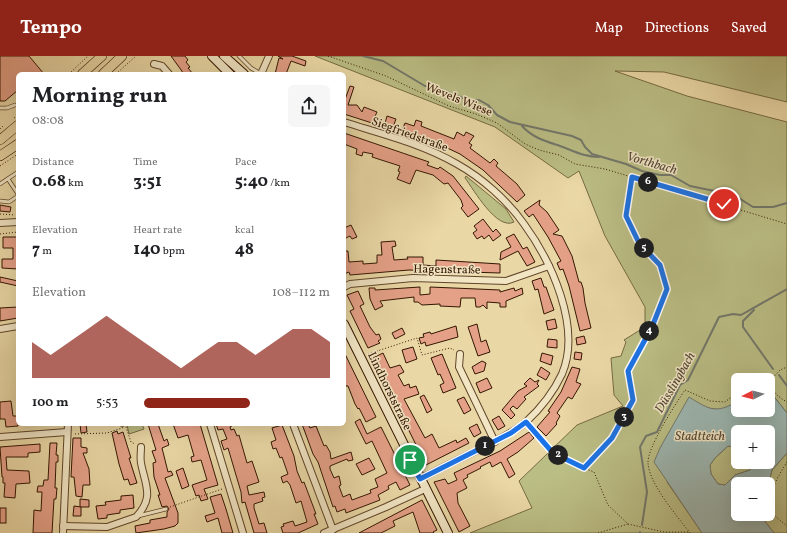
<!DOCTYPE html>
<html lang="en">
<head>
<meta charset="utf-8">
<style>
  :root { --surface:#fff; --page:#f6f6f6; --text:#202124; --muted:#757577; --accent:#8f2418 }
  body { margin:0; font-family:Vollkorn,serif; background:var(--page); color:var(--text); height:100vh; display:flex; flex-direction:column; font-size:15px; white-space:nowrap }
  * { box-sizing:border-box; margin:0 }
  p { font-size:13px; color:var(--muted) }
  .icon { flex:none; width:22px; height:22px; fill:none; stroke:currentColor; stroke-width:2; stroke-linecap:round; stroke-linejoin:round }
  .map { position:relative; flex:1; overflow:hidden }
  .side { position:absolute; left:16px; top:16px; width:330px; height:354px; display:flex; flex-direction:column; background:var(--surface); border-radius:6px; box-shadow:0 4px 16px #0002 }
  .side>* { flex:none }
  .needle { width:26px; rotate:264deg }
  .tools { position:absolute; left:731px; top:317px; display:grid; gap:8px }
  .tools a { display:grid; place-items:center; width:44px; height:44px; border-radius:6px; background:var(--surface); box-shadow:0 4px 16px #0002; font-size:20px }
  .pin { position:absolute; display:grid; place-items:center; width:34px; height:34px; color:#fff; margin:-17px; border:2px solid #fff; border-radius:50%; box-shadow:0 1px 4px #0007 }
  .km { position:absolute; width:20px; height:20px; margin:-10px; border-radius:50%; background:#222; color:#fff; font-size:11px; line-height:20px; text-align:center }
  .round { display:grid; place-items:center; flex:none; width:42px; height:42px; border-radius:6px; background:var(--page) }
  .headline { display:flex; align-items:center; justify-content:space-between; height:68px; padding:0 16px }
  h1 { font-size:22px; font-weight:700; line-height:30px }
  .stats { display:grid; grid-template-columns:repeat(3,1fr); gap:6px; height:68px; padding:4px 16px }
  .stats div { display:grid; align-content:center }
  .stats b { font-size:17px; font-weight:700 }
  .stats small { font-size:11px; font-weight:400 }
  .stats p { font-size:11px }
  .chart { height:112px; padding:8px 16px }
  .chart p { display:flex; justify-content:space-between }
  .chart svg { width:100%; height:72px; margin-top:4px; fill:var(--accent); opacity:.7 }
  ul { padding:0 16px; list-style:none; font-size:13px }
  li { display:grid; grid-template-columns:64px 48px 1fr; align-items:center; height:30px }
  li i { height:10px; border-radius:5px; background:var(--accent) }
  header { display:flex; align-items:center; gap:24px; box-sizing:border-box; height:56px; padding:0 20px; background:var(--accent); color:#fff }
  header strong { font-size:19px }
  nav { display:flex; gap:22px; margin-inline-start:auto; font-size:14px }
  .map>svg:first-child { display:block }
</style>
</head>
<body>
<header>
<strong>Tempo</strong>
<nav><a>Map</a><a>Directions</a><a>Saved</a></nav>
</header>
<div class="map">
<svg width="787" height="477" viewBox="0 0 787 477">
  <rect width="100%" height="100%" fill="#e9d7a5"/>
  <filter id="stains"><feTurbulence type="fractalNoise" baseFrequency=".005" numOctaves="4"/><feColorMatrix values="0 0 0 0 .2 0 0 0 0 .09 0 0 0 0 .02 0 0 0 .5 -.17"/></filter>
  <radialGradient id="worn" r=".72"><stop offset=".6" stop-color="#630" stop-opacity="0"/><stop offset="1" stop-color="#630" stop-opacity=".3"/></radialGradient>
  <!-- green -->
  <g fill="#babd84" stroke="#776a42">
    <polygon points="315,0 787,0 787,46 664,16 615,15 687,40 787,66 787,357 768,333 768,324 738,324 738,345 724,354 706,352 667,426 702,477 470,477 532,452 519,425 577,369 623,350 614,339 611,302 621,300 626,286 624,284 645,271 645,251 605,180 579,115 568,122 495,71"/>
    <path d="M466,120L506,153L514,166C497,175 474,134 465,122Z"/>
    <polygon points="121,368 142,368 144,373 129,378 127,369 121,371"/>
    <polygon points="728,390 738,392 738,406 753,406 750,414 735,419 725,429 718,428 711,418 710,409 715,402"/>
    <polygon points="787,397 787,477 774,477 759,458 768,458 768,429 772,414"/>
  </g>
  <!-- water -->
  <path fill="#9cb7b2" stroke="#72776b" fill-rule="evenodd" d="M768,333L787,357V397L772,414L768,429L738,428V458H759L774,477H702L654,406L660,392L689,341C710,354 716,358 738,345V354H768ZM738,376H768V406H753L750,414L735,419L725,429L718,428L711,418L710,409L715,402L728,390L738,392Z"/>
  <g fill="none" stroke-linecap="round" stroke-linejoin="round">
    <!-- stream -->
    <g stroke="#72776b" stroke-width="2">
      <polyline points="363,0 383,5 425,30 437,32 471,45 479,44 488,49 497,59 510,66 572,80 581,84 585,91 592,98 626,108 642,115 660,119 671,119 690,130 734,139 753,151 773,151 787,147"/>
      <path d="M522,70C533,82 545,85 560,90C574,95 584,101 599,101"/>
      <polyline points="754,254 743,265 743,271 773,313"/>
      <polyline points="779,319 787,330"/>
      <polyline points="642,469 647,436 640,391 646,380 657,376 680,329 688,324 719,261 733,258 741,259 787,233"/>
      <polyline points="640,477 640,476"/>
    </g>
  </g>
  <!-- building -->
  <g fill="#e5a188" stroke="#341601">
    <polygon points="0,0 29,0 44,18 18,18 18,34 5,45 0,45"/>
    <polygon points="171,0 185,0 188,4 186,6 190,11 188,12 193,18 184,18"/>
    <polygon points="278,0 292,0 306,5 305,10 291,5 286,18 275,18 279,2 283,3"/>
    <polygon points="350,30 354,31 348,49 357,49 362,56 364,51 377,56 372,67 344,58 344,46"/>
    <polygon points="387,60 396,63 392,74 384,71"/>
    <polygon points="416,64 422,66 421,70 454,83 457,76 464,80 466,76 474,80 469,87 472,89 470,92 490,107 494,103 498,107 496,110 517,128 525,139 517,146 483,114 460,98 443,90 401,77 405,67 414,70"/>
    <polygon points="344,77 429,106 427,109 438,113 440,111 453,120 479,153 468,161 461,152 463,150 461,144 448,127 444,128 433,119 416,114 410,128 397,123 400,116 398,115 400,110 372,101 373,98 363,96 362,100 356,98 357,93 344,88"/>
    <polygon points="540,144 539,149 547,156 559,174 553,178 562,180 572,200 579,226 581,226 583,232 585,247 591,272 580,275 569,230 563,213 560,214 557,207 561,205 548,181 533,158 529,161 524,155"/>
    <polygon points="0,149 11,151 10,156 0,155"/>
    <polygon points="483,163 493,176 496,173 501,179 493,185 489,179 484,183 482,180 477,183 473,177 477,174 474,170"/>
    <polygon points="351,169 357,181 352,183 350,180 344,183 344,172"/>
    <polygon points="514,178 523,193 527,191 535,206 527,210 518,195 500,204 501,196 511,191 506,182"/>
    <polygon points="3,181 18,181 18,213 2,212 2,203 13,203 13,192 3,192"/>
    <polygon points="395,185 396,190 392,191 394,204 408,203 407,201 423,201 423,209 436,210 436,204 500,208 500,217 435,215 435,218 428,218 429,215 409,214 350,219 349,216 344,218 344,195 348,195 349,206 363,205 363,208 377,207 377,199 382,199 381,186"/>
    <polygon points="0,221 18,225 18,230 0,226"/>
    <polygon points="541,222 544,231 546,231 554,254 544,258 538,233 535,234 532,225"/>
    <polygon points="420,231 420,239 430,238 430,231 500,234 500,236 514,232 515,235 522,232 523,238 506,245 506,251 500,251 500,247 487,246 487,253 483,249 480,251 476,251 475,242 461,242 460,251 440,250 440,248 422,249 418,246 414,246 414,241 380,245 383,250 375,254 370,243 369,232 375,232 375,234"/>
    <polygon points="358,235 364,248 360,250 370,271 376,279 379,278 381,283 378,285 380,287 368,292 350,255 354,253 347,239"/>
    <polygon points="18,251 18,262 0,265 0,252"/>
    <polygon points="555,263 557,272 548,274 546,265"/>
    <polygon points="477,268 481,286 486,284 490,296 478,300 468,271"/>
    <polygon points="456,270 458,281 426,290 425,286 421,288 419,282 424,281 423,278 430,276 431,278"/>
    <polygon points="402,272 405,278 395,283 392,277"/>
    <polygon points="584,280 586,287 577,289 576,282"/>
    <polygon points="548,283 557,284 557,292 547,291"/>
    <polygon points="413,291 417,303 406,307 402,294"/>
    <polygon points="344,296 376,361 366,366 359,352 358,353 355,348 348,330 346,330 344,326"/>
    <polygon points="575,296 582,297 581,304 574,303"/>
    <polygon points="383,297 390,312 400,309 404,316 398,319 404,330 409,328 410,332 416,330 419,338 404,343 425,382 432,378 439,392 456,384 457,387 466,382 469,387 426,409 373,302"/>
    <polygon points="542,297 553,300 551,309 540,305"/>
    <polygon points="442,298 456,332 443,337 440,329 444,327 440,318 438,319 431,302"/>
    <polygon points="482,305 486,307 484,315 475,318 472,311"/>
    <polygon points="541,311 550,317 546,324 537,319"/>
    <polygon points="572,311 580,313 576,326 581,328 572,343 568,341 557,357 560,360 556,367 557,368 546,380 537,371 550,356 548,355 561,336"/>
    <polygon points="487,322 492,332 480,337 476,327"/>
    <polygon points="530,322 535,326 539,324 537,328 539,330 524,341 526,343 517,353 513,350 510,353 515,359 511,363 502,354 518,335 527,330 524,328"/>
    <polygon points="424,339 432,354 427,357 420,341"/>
    <polygon points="464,341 471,354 464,358 457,344"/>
    <polygon points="11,345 13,360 18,360 18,370 6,371 5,363 0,363 0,346"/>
    <polygon points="499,360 505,370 498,374 492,364"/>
    <polygon points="360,363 367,378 381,371 410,429 400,434 396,426 388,430 389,433 378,439 380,444 346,457 345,453 337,456 335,450 333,451 318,406 313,398 302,368 308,368 310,372 316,370 324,390 326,389 330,396 331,403 351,396 353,404 348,405 347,403 330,410 330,413 334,422 339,420 341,429 339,430 343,441 350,438 352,444 371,437 370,434 378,431 375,423 387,417 372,385 366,388 355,366"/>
    <polygon points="80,368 86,368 87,376 81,377"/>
    <polygon points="148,368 158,368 164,385 167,383 169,389 162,392 168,416 171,415 173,419 165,422 178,457 178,467 175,470 164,473 136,477 135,470 150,467 150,464 167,461 167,456 169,453 167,450 162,451 158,439 160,439 154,421 153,407 156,406 152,395 156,394"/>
    <polygon points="173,368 200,368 218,429 204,433 208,443 201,445 199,439 196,440 192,429 207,424 201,404 192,406 191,401 194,400 188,379 178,382"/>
    <polygon points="216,368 235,368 230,371 231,374 234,373 237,380 239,379 247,407 252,405 259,426 247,430 249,439 264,436 265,441 262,442 263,445 254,448 254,452 259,468 264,467 267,477 254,477 245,446 242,447 241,436 228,392 224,394 221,385 227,383 223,373 218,374"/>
    <polygon points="477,368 481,377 474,381 469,372"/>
    <polygon points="282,369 294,400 297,415 302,427 304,426 316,458 314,458 318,468 298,477 283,477 281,471 284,470 283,468 293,465 295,470 307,466 301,445 296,447 290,429 287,425 283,427 281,421 288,418 282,401 280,402 276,392 273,393 271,386 276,384 272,372"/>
    <polygon points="117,375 118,378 123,376 131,402 129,402 137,427 130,429 128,423 124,424 119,408 112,377"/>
    <polygon points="529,376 534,382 518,396 507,403 515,418 509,422 501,406 492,411 490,406 480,411 481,412 467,419 468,421 463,424 467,432 457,437 458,447 470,470 459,476 434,426 445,423 448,428 457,424 454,417 500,395"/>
    <polygon points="73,382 81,382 81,391 87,392 87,397 83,397 89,413 90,429 83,429 82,441 76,440 74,421 71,421"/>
    <polygon points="50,387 57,387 56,399 58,399 58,406 56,406 55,432 57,432 56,443 54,443 52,477 33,477 34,454 41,455 42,436 37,436 38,430 43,430 44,424 48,424"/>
    <polygon points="40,388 40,396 28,397 28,401 6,401 7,414 29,415 30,427 16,428 15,442 4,441 5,427 3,427 3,421 2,421 0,391"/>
    <polygon points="369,402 375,413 362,419 356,408"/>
    <polygon points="183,412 189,430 182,433 176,415"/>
    <polygon points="221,438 226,453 233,477 222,477 218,462 207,466 205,460 215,457 210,441"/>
    <polygon points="133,439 134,452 120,454 120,457 107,459 107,462 98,463 96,450 106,449 105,446 121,444 121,440"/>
    <polygon points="80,443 89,444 89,451 80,451"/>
    <polygon points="422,444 437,474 433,476 434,477 420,477 413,456 393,465 395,470 381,477 359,477"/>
    <polygon points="74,450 81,451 81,460 73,460"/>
    <rect x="0" y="452" width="6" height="15"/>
  </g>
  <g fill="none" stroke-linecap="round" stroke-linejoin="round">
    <defs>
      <g id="lane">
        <polyline points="239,0 251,12 261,18"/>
        <polyline points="0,52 7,52 15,49"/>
        <polyline points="8,123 18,138"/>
        <polyline points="0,128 18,116"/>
        <polyline points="0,145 9,146 18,140"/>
        <polyline points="138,460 166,453"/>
      </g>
      <g id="street">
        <polyline points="154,8 162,10 169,18"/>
        <polyline points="261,18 269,0"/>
        <path d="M344,66C382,78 423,88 457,108C482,122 507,144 524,168C551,205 582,271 562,318C554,335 540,353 526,366C513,377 497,384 482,392C461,402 441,412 420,423"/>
        <polyline points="0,167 18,166"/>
        <polyline points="344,231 350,228 413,222 506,225 549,210"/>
        <polyline points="0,273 18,270"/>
        <polyline points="460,298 459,311 495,386"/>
        <polyline points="210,368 243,477"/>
        <polyline points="293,368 333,474"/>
        <polyline points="0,381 67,376"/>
        <path d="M63,470L107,471L136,461C155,441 145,429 141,407C140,402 141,396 141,391"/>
        <polyline points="63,477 68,368"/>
        <polyline points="324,477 386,451 425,433"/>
      </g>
      <g id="secondary">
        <polyline points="212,0 230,18"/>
        <polyline points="224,0 244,18"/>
        <polyline points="344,268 448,477"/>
      </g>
      <g id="primary">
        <polyline points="82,18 102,0"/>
        <polyline points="103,18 122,0"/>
        <polyline points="0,84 18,69"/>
        <polyline points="0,100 18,88"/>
      </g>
    </defs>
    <!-- lane casing -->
    <use href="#lane" stroke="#61462a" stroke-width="4.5"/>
    <!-- street casing -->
    <use href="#street" stroke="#61462a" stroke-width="8"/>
    <!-- secondary casing -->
    <use href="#secondary" stroke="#341601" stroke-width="10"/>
    <!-- primary casing -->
    <use href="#primary" stroke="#341601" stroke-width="10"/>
    <!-- path -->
    <g stroke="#341601" stroke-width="1" stroke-dasharray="1 2" stroke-linecap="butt">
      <polyline points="328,0 386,20 449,50 476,58 497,67 525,88 539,94 559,99 575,108 605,113 787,168"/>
      <polyline points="69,18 88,0"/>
      <polyline points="116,18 136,0"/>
      <polyline points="14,62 18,59"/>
      <polyline points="0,73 3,70"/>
      <polyline points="0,110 18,98"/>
      <polyline points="0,158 15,159"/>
      <polyline points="0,178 18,176"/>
      <polyline points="368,298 417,282 422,299 450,292 454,294"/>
      <path d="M752,324L755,321L764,318L770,324C771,335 778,341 787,346"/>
      <polyline points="771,324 780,314 787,311"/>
      <polyline points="125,368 131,386 135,388"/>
      <polyline points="530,370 553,397 571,407 594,416 608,449 628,468 664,476 689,476"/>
      <polyline points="75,378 107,377 125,371"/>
      <path d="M787,406C781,415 766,440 770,451C772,459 780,464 787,470"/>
      <polyline points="584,412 612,382 633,344 628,315 652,271 667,233 660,209 639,187 626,160 632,121"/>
      <polyline points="170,451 222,433"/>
      <polyline points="598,477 628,468"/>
      <path d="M690,477C678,461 649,428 648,407C647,392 676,347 685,334L710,345L725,346L738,336"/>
    </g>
    <!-- lane -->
    <use href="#lane" stroke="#f1e5c4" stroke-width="3"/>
    <!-- street -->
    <use href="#street" stroke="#f1e5c4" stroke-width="6"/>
    <!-- secondary -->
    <use href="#secondary" stroke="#f1e5c4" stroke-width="8"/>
    <!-- primary -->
    <use href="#primary" stroke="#e9d7a5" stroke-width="9"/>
  </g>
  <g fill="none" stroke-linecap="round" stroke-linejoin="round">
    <defs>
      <polyline id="route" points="410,404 420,423 511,377 526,366 553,397 584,412 612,382 633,344 628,315 652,271 667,233 660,209 639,187 626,160 632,121 724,148"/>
    </defs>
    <!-- route casing -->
    <use href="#route" stroke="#fff" stroke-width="8"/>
    <!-- route -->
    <use href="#route" stroke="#1a73e8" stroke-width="5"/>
  </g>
  <g text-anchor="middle" stroke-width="3" stroke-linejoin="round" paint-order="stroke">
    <!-- street labels -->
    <g font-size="12" fill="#341601" stroke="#f1e5c4">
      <text transform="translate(459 43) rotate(22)" y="4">Wevels Wiese</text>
      <text transform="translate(410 78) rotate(20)" y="4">Siegfriedstraße</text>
      <text transform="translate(447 213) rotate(1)" y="4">Hagenstraße</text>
      <text transform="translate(390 335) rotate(64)" y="4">Lindhorststraße</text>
    </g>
    <!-- water labels -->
    <g font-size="13" font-style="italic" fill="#534636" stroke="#f1e5c4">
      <text transform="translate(652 106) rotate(16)" y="5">Vorthbach</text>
      <text transform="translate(674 326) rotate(-60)" y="5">Düsslingbach</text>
      <text x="700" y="384">Stadtteich</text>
    </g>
  </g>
  <rect width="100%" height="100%" filter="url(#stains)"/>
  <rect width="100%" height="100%" fill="url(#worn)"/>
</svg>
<div class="tools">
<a><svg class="needle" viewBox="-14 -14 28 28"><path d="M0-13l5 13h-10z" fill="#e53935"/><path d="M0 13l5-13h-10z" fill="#757577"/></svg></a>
<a>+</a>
<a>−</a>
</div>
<div class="pin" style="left:410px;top:404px;background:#1e9e55"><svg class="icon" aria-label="arrive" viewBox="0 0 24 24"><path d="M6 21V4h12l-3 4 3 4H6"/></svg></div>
<div class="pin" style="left:724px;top:148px;background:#d93025"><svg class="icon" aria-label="check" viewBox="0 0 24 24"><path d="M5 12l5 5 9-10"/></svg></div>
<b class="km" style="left:485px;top:390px">1</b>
<b class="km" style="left:558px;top:399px">2</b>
<b class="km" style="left:624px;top:361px">3</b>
<b class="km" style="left:649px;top:275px">4</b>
<b class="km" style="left:644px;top:192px">5</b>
<b class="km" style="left:648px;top:126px">6</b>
<section class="side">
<div class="headline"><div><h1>Morning run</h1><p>08:08</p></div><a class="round"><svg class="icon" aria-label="share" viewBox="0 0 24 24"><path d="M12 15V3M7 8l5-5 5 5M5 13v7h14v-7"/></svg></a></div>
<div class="stats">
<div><p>Distance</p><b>0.68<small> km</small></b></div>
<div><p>Time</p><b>3:51</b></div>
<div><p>Pace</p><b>5:40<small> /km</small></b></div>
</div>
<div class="stats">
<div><p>Elevation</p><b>7<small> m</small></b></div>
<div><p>Heart rate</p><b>140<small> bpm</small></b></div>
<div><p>kcal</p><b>48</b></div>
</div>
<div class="chart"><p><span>Elevation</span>108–112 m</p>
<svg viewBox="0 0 160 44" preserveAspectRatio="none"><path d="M0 44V22L10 30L20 22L30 14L40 6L50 14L60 22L70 30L80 38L90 30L100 22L110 22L120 30L130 22L140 14L150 14L160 22V44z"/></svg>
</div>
<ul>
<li><b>100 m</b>5:53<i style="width:57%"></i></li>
</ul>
</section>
</div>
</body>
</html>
